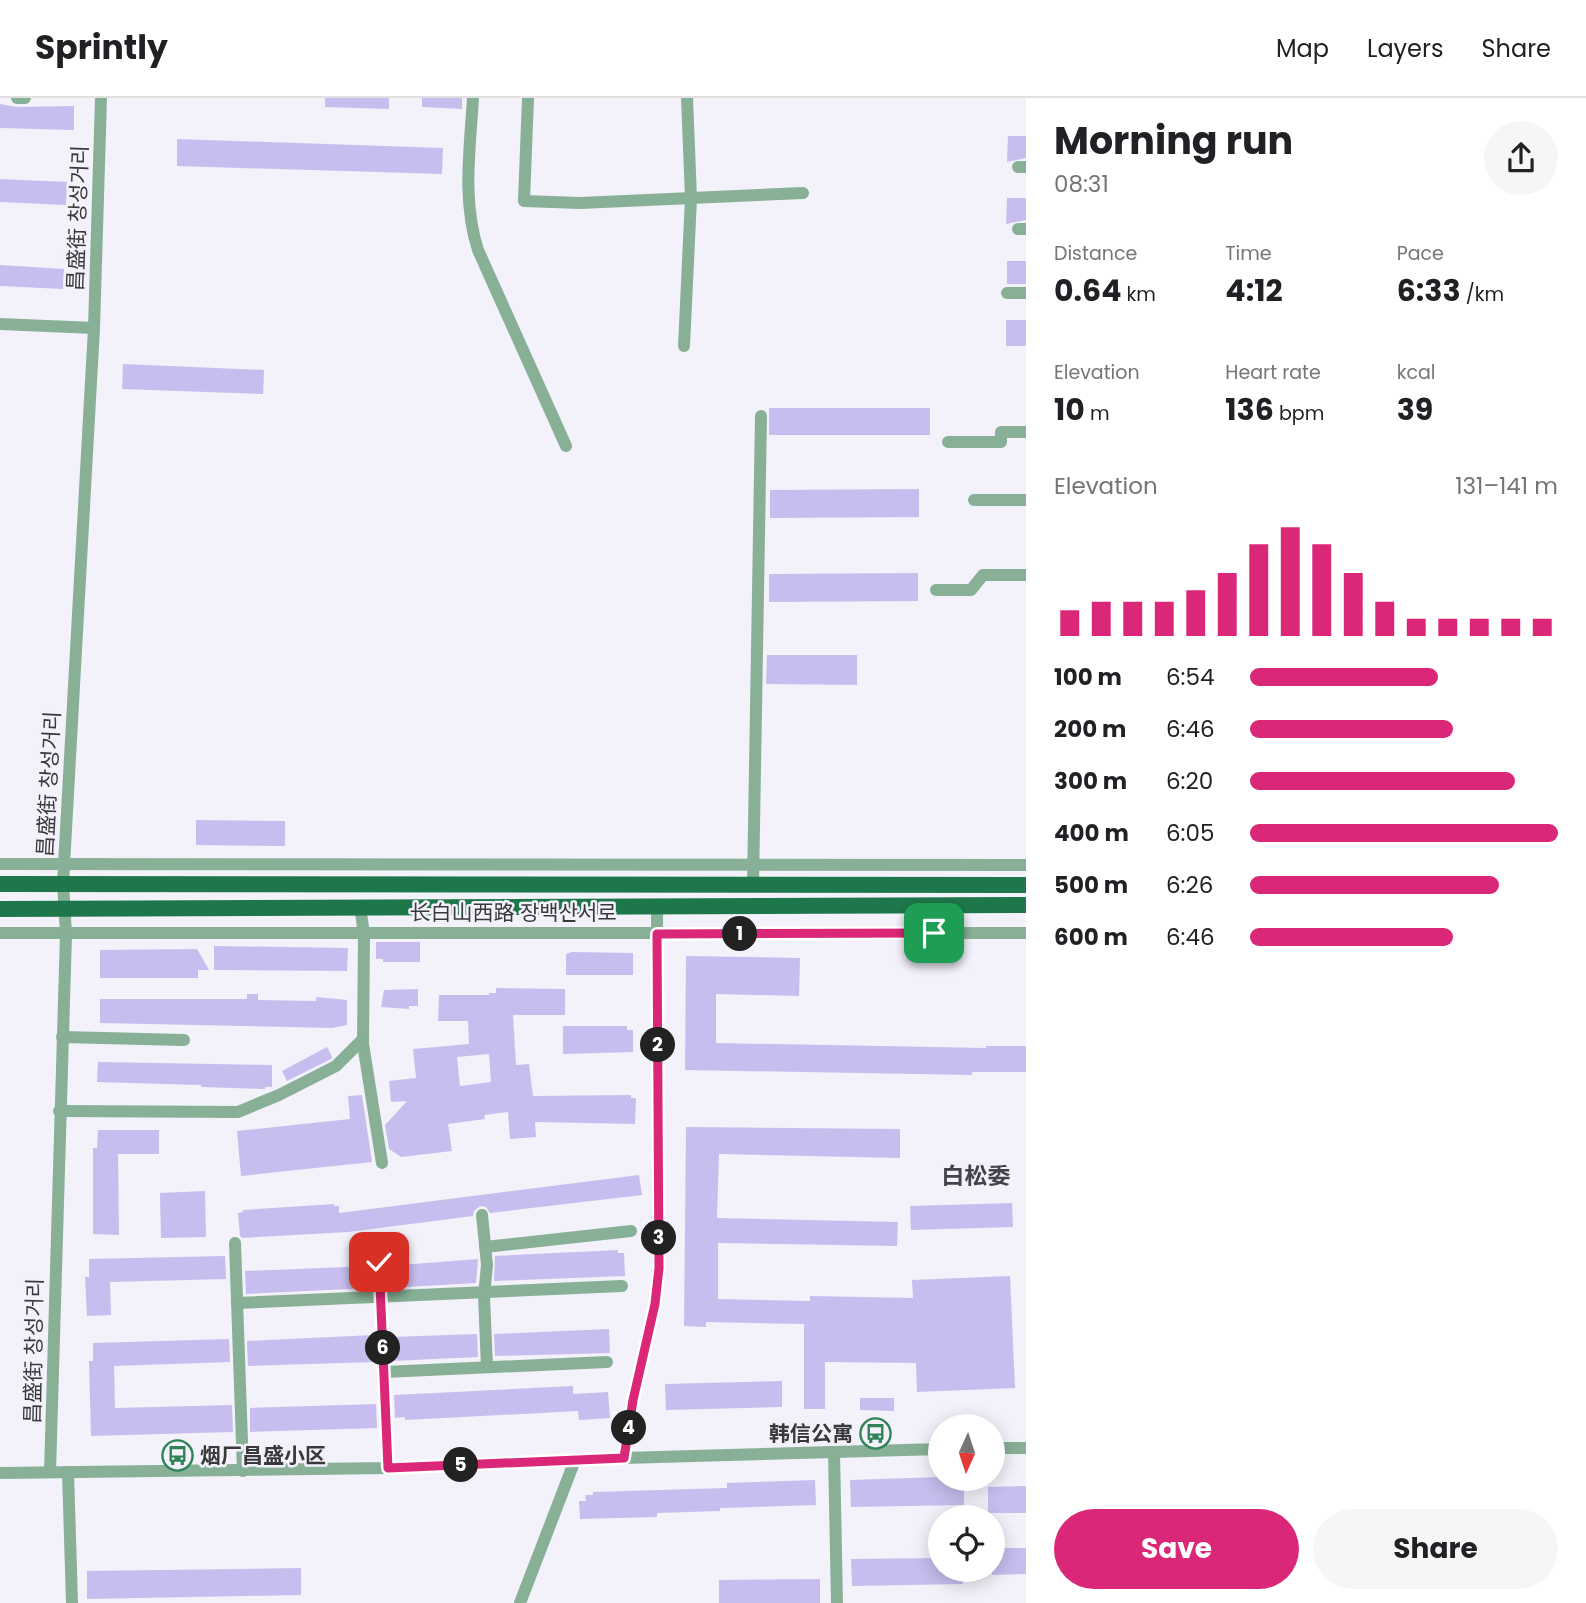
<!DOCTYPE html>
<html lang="en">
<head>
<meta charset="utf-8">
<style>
  :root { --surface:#fff; --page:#f6f6f6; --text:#202124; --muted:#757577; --line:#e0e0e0; --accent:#db2777 }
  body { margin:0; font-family:Poppins,"Noto Sans SC","Noto Sans KR",sans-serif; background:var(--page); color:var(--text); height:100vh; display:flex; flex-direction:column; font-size:26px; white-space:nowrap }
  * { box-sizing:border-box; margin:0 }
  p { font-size:23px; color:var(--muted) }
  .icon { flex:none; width:38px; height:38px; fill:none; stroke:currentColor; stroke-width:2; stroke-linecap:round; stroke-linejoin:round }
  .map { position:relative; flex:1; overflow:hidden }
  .sheet { display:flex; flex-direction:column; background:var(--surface); width:560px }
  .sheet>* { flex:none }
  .needle { width:46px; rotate:183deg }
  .tools { position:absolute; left:928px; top:1316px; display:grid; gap:14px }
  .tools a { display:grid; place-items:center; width:77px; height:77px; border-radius:50%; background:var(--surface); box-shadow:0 4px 18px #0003; font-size:35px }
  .pin { position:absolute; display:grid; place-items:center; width:60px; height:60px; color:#fff; margin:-30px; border-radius:14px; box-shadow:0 4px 10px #0006 }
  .km { position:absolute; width:35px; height:35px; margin:-18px; border-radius:50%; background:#222; color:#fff; font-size:19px; line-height:35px; text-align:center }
  .round { display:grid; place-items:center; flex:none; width:74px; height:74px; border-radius:37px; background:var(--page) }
  .headline { display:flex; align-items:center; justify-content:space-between; height:119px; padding:0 28px }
  h1 { font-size:38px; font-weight:700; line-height:52px }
  .figures { display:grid; grid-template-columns:repeat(3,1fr); gap:10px; height:119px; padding:7px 28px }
  .figures div { display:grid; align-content:center }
  .figures b { font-size:30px; font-weight:700 }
  .figures small { font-size:19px; font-weight:400 }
  .figures p { font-size:19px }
  .chart { height:196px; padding:14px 28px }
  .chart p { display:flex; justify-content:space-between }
  .chart svg { width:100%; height:126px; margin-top:7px; stroke:var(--accent); stroke-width:6 }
  .button { display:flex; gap:14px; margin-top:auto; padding:14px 28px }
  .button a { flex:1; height:80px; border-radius:42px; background:var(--accent); color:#fff; font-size:28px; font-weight:700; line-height:80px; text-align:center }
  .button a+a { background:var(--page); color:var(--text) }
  ul { padding:0 28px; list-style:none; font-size:23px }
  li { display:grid; grid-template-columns:112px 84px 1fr; align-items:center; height:52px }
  li i { height:18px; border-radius:9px; background:var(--accent) }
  header { display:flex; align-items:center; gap:42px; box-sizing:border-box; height:98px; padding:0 35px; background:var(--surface); border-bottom:2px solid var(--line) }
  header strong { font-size:33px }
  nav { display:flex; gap:38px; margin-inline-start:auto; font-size:24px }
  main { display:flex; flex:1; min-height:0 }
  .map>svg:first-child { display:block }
</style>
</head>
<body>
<header>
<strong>Sprintly</strong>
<nav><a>Map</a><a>Layers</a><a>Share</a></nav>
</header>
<main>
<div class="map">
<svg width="1026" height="1505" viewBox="0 0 1026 1505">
  <rect width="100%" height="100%" fill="#f3f1fa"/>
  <!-- building -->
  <g fill="#c7beef" fill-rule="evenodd">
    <polygon points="325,0 389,0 389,11 325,9"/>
    <polygon points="422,0 462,0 462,11 422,9"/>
    <polygon points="0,6 17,9 74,8 74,32 0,30"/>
    <polygon points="1008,38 1026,38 1026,60 1007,64"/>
    <polygon points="177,41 443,50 442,76 177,68"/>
    <polygon points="0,81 67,84 66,107 0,104"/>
    <polygon points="1007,100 1026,100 1026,122 1006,126"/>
    <rect x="1007" y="163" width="19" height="23"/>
    <polygon points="0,167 64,171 63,191 0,188"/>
    <rect x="1006" y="222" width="20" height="26"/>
    <polygon points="123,266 264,272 263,296 122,291"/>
    <rect x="769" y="310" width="161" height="27"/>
    <polygon points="919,391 919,419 770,420 770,392"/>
    <polygon points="918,475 918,503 769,504 769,476"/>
    <polygon points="767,557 857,557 857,587 766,586"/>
    <polygon points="196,722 285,723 285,748 196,747"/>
    <polygon points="376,844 420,844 420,864 383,864 383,861 376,861"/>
    <polygon points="214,848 348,850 347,873 214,872"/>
    <polygon points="197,851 209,872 198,872 198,880 100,880 100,852"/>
    <polygon points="572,854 633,855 633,877 566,877 566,856"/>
    <polygon points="686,858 800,860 799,898 716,896 716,945 986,950 986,948 1026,948 1026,974 972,974 972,977 685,972"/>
    <path d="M496,890L565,891V917H513L516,967L529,966L533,998L631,997V1000H636L635,1026L535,1024L536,1039L510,1041L508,1014L484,1017L485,1021L448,1026L452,1053L401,1059L389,1051L385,1027L407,1003L391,1004L389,983L416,980L413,951L469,946L468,923H438L439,897H489V895H496ZM489,956L491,984L460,988L457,959Z"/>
    <polygon points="418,891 418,908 409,908 409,911 381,909 384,892"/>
    <polygon points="247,896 258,896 258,902 316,903 316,899 347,902 347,927 332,930 100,925 100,901 247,901"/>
    <polygon points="563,928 627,928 627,932 633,932 633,954 563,956"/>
    <polygon points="327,949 332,959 331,961 287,983 282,973"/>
    <polygon points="98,964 272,967 272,989 265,989 265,991 201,989 201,987 97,984"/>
    <polygon points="362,997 372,1064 241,1078 237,1033 350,1021 348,998"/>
    <polygon points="686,1029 900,1031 900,1060 719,1056 717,1120 898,1124 897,1148 718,1145 718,1201 810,1203 810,1198 913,1200 912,1182 1010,1178 1015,1290 917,1294 916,1265 825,1264 825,1311 804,1311 804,1226 706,1224 706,1229 684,1228"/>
    <polygon points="98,1032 159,1032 159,1056 118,1056 119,1137 93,1136 93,1050 97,1050"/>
    <polygon points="639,1077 642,1097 490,1115 486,1109 480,1108 474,1113 473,1118 348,1134 242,1140 240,1138 238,1115 243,1114 243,1112 334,1106 334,1108 339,1108 339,1115"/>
    <polygon points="205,1093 206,1139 161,1140 160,1095"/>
    <polygon points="1012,1105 1013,1129 911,1132 910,1108"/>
    <polygon points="618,1152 618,1155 624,1155 625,1178 494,1183 495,1158"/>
    <polygon points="225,1158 226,1181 110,1184 111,1217 87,1218 85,1179 89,1179 89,1161"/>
    <polygon points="478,1161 476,1185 389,1190 388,1168"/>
    <polygon points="370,1168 371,1190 246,1196 245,1173"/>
    <polygon points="609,1231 610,1255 495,1258 494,1236"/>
    <polygon points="477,1236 478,1259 392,1263 391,1239"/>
    <polygon points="373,1237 375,1264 248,1268 247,1243"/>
    <polygon points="229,1241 230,1264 114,1268 115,1310 232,1307 233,1334 91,1338 89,1263 93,1263 93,1245"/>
    <polygon points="782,1283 782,1309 666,1312 665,1286"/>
    <polygon points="573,1288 573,1296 608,1294 610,1320 579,1322 578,1313 405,1322 405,1319 395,1320 394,1297"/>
    <polygon points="860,1300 894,1300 894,1313 860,1312"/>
    <polygon points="376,1306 377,1330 250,1334 250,1310"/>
    <polygon points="940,1379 964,1381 964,1407 851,1409 850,1382"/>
    <polygon points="815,1382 816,1407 720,1410 720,1413 657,1415 657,1419 580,1421 579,1403 586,1403 585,1397 593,1397 593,1394 727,1390 727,1385"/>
    <polygon points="1026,1388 1026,1415 988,1415 988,1389"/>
    <polygon points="992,1450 1026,1450 1026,1476 992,1477"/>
    <polygon points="937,1460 937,1462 940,1462 940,1472 962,1472 963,1486 852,1488 851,1461"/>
    <polygon points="301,1470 301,1497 87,1501 87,1473"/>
    <polygon points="820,1481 820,1505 719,1505 719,1482"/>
  </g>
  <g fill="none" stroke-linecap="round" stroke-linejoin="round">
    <!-- minor -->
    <g stroke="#88b096" stroke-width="12">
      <polyline points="17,0 25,0"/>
      <path d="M473,0C470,51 462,103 478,152L566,348"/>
      <polyline points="528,0 524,103 580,105 803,95"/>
      <polyline points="1018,69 1026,69"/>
      <polyline points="1018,131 1026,131"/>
      <polyline points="1007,195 1026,195"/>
      <polyline points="0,226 94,230"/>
      <polyline points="684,248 691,100 687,0"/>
      <polyline points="948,344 1001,344 1001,334 1026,334"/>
      <polyline points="974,402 1026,402"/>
      <polyline points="936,492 971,492 983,477 1026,477"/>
      <polyline points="0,766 1026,767"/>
      <polyline points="753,787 761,318"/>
      <polyline points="360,808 364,836 363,946 382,1065"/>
      <polyline points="0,835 1026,835"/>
      <polyline points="62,939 184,942"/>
      <polyline points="59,1013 238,1014 279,997 336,968 362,942"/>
      <polyline points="482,1117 487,1167 484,1198 487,1269"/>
      <polyline points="235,1145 243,1373"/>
      <polyline points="485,1149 631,1133"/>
      <polyline points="379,1164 388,1370"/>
      <polyline points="237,1205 622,1188"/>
      <polyline points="384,1274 607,1264"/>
      <polyline points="992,1350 1026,1350"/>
      <polyline points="834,1354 837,1505"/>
      <polyline points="624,1360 633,1302 655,1206 658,1170 657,808"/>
      <polyline points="50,1374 66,836 63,785 94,230 101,0"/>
      <polyline points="68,1374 72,1505"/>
      <polyline points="0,1375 388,1370 624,1360 940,1351"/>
      <polyline points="520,1505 575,1362"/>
    </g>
    <!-- major -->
    <g stroke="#1e774a" stroke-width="16">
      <polyline points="0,786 1026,787"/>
      <polyline points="0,811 1026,807"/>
    </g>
  </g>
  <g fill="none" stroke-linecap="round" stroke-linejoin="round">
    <defs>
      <polyline id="route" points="379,1164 388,1370 624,1360 633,1302 655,1206 659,1170 657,836 934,835"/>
    </defs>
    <!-- route casing -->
    <use href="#route" stroke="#fff" stroke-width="14"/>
    <!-- route -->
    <use href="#route" stroke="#db2777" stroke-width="9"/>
  </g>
  <!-- icons -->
  <defs>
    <symbol id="bus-ring" viewBox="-11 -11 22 22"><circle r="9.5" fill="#f3f1fa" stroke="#2f8356" stroke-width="1.5"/><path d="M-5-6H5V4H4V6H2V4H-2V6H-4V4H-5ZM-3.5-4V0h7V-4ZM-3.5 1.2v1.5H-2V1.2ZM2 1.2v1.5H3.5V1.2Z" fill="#2f8356"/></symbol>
  </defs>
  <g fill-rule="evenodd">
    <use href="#bus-ring" x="858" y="1318" width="35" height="35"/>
    <use href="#bus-ring" x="160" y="1340" width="35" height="35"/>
  </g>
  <g text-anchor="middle" stroke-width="5" stroke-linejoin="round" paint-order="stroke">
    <!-- street labels -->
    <g font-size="21" fill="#39393c" stroke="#f3f1fa">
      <text transform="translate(78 120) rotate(-88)" y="7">昌盛街 창성거리</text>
      <text transform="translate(49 686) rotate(-87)" y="7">昌盛街 창성거리</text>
      <text x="513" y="822">长白山西路 장백산서로</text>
      <text transform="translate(34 1253) rotate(-89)" y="7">昌盛街 창성거리</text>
    </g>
    <!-- poi labels -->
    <g font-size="21" font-weight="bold" fill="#39393c" stroke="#f3f1fa" text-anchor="end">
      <text x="853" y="1343">韩信公寓</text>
      <text x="200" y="1365" text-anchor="start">烟厂昌盛小区</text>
    </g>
    <!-- neighbourhood labels -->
    <g font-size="23" font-weight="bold" fill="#444249" stroke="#f3f1fa">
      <text x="976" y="1086">白松委</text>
    </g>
  </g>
</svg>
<div class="tools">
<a><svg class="needle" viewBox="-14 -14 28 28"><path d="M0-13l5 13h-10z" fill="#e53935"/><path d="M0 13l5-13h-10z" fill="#757577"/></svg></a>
<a><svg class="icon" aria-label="locate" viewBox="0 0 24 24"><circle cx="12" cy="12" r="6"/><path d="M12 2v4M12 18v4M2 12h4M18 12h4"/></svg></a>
</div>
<div class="pin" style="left:934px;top:835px;background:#1e9e55"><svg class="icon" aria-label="arrive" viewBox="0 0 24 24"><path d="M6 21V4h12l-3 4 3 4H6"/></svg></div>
<div class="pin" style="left:379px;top:1164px;background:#d93025"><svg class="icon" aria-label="check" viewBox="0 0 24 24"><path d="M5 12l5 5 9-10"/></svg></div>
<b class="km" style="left:740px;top:836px">1</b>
<b class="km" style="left:658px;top:947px">2</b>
<b class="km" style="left:659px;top:1140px">3</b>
<b class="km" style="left:629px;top:1330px">4</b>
<b class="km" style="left:461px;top:1367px">5</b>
<b class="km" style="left:383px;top:1250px">6</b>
</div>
<section class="sheet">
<div class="headline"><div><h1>Morning run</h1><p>08:31</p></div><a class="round"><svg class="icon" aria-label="share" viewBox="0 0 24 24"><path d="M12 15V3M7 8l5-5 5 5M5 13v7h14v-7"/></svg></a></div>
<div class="figures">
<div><p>Distance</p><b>0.64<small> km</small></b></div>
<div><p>Time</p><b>4:12</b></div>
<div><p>Pace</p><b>6:33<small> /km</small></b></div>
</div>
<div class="figures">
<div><p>Elevation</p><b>10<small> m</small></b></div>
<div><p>Heart rate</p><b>136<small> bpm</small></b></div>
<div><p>kcal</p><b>39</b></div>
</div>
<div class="chart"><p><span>Elevation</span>131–141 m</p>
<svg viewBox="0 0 160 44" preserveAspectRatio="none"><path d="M5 44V35M15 44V32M25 44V32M35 44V32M45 44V28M55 44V22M65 44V12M75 44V6M85 44V12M95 44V22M105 44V32M115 44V38M125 44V38M135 44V38M145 44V38M155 44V38"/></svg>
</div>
<ul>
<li><b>100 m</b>6:54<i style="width:61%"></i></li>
<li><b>200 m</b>6:46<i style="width:66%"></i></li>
<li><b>300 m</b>6:20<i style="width:86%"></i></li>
<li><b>400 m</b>6:05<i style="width:100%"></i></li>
<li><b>500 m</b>6:26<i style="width:81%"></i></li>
<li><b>600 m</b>6:46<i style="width:66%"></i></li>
</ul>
<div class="button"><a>Save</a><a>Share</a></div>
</section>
</main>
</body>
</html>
